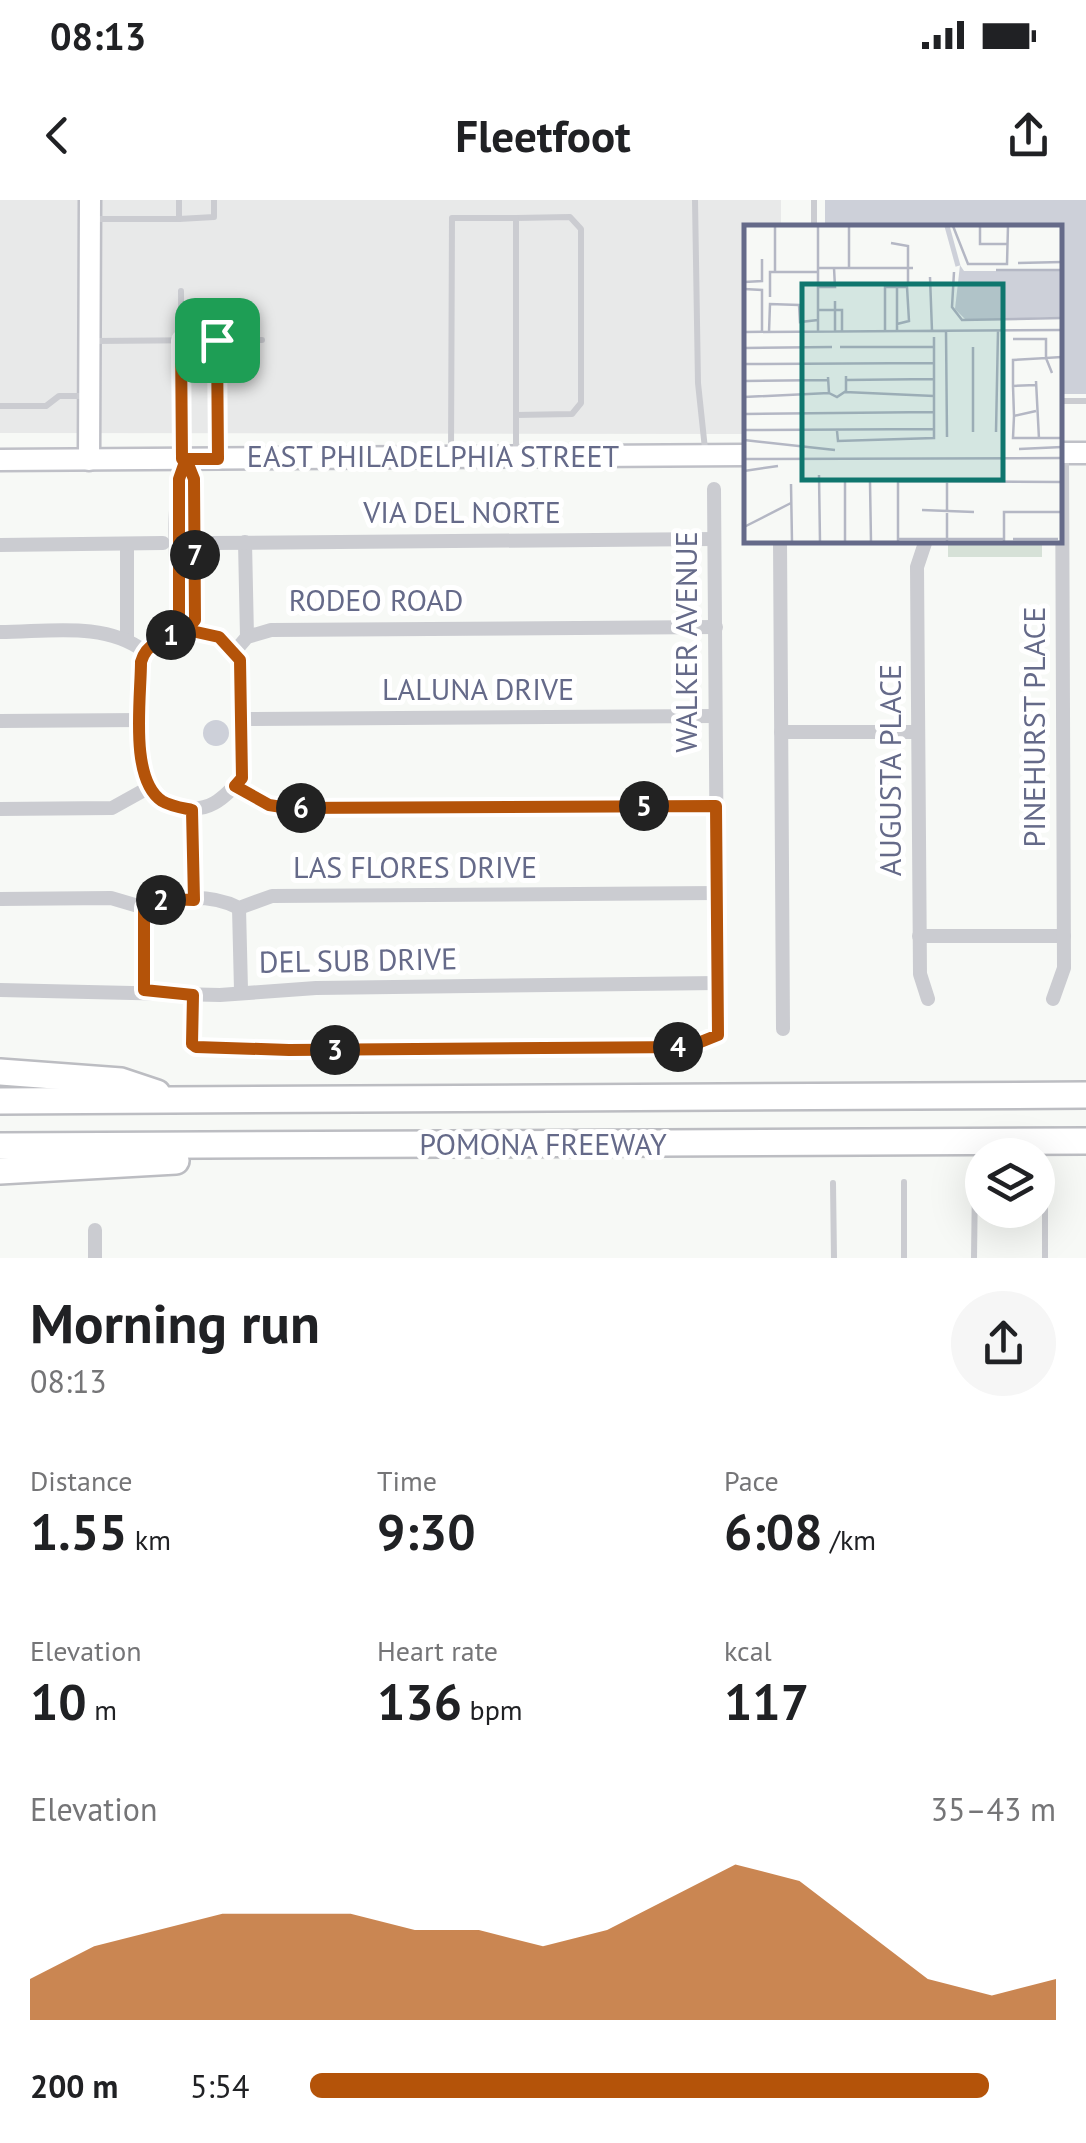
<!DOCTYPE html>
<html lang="en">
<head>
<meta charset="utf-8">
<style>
  :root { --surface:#fff; --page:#f6f6f6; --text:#202124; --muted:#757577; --accent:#b45309 }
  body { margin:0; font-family:"PT Sans",sans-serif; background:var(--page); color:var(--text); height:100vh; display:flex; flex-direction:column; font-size:38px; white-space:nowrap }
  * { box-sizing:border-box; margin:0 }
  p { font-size:32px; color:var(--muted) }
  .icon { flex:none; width:55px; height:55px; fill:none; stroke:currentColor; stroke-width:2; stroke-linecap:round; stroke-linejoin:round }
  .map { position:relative; height:1058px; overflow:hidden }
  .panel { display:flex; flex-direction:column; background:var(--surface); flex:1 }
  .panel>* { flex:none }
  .controls { position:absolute; left:965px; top:938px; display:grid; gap:20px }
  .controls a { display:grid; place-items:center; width:90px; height:90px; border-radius:50%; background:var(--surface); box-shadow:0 10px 40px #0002; font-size:50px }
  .pin { position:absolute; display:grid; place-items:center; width:85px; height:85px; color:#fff; margin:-42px; border-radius:20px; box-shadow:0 5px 15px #0006 }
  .km { position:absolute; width:50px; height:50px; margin:-25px; border-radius:50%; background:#222; color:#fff; font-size:28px; line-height:50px; text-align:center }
  .round { display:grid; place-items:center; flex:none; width:105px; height:105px; border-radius:52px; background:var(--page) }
  .summary { display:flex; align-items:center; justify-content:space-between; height:170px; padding:0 30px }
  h1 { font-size:55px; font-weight:700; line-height:75px }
  .stats { display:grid; grid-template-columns:repeat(3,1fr); gap:15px; height:170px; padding:10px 30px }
  .stats div { display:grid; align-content:center }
  .stats b { font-size:50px; font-weight:700 }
  .stats small { font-size:28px; font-weight:400 }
  .stats p { font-size:28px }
  .chart { height:280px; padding:20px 30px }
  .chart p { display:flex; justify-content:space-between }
  .chart svg { width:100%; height:180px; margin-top:10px; fill:var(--accent); opacity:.7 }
  ul { padding:0 30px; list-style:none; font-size:32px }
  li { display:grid; grid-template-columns:160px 120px 1fr; align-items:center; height:75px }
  li i { height:25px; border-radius:12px; background:var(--accent) }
  .status { display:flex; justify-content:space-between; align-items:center; height:70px; padding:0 50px; background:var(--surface); direction:ltr }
  .status svg { height:28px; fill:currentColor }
  header { display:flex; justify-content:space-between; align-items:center; height:130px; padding:0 30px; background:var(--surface); font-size:45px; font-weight:700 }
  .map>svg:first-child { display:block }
</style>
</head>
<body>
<div class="status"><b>08:13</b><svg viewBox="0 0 49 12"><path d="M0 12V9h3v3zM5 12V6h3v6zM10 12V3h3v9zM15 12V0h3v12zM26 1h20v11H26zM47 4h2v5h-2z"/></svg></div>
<header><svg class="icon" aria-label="back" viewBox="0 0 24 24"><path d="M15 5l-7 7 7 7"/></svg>Fleetfoot<svg class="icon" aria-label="share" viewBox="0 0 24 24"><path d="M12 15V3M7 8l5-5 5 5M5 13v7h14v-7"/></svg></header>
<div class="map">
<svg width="1086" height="1058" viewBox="0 0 1086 1058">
  <rect width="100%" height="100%" fill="#f7f9f6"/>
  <!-- built -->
  <polygon fill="#e8e9e9" points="0,0 781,0 781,27 746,28 746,234 0,233"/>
  <!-- green -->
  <rect fill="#d6e1d7" x="948" y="340" width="94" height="17"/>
  <!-- water -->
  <g fill="#cdd0d9">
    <polygon points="825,0 1086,0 1086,194 1059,194 1058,28 825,27"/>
    <circle cx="216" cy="533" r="13"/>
  </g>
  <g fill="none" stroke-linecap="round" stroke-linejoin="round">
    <defs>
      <g id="secondary">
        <polyline points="1058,253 1086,253"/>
        <polyline points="0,260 746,255"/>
        <polyline points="89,260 90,0"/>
      </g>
      <g id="highway">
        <polyline points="0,872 121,881 157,893"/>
        <polyline points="0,901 1086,895"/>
        <polyline points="0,946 1086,941"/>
        <polyline points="0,971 176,961"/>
      </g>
    </defs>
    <!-- secondary casing -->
    <use href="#secondary" stroke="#bfc0c7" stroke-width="25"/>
    <!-- highway casing -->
    <use href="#highway" stroke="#bcbdc2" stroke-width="30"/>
    <!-- lane -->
    <g stroke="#cbccd1" stroke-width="6">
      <polyline points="695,0 698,183 705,249"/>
      <polyline points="814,0 814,28"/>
      <polyline points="96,19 179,19 179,0"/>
      <polyline points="179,19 214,17 214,0"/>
      <polyline points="181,91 182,253"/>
      <polyline points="217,140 262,140"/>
      <polyline points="95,141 217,140 218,255"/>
      <polyline points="1058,201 1086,201"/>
      <polyline points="0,206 46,206 59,196 85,196"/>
      <polyline points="516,250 516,215 572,214 581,203 581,29 570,17 516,18 516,215"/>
      <polyline points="451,253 452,18 516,18"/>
      <polyline points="833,983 834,1058"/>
      <polyline points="1045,986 1045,1058"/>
      <polyline points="904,1058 904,982"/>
      <polyline points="974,1058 975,981"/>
    </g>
    <!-- street -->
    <g stroke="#cbccd1" stroke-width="14">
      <path d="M186,259L195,279V420L187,429L179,420C178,370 168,307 186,259Z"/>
      <polyline points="780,340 783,829"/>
      <polyline points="926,340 917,367 920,774 928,799"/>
      <polyline points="245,342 247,437"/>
      <polyline points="209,343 714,339"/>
      <polyline points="127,344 127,439"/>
      <polyline points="0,345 163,343"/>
      <path d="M0,432C48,432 104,421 144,451"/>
      <polyline points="236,450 247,437 271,430 716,427"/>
      <path d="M144,451C137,478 134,569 151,590C158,600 166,603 177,606C208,615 223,599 243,577L240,461L236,450"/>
      <path d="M144,451C176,428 204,425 236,450"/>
      <polyline points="242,519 715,516"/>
      <polyline points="0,521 141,520"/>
      <polyline points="781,532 918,532"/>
      <polyline points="235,586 269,605 289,608 716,605"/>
      <polyline points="0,609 112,608 148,588"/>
      <polyline points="193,611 194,700"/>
      <path d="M0,699L111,698L145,708C172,695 212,694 239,708L272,696L717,693"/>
      <polyline points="239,708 241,790"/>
      <polyline points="919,736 1064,736"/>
      <polyline points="0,790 220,795 316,788 718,783"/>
      <polyline points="144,790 145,708"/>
      <polyline points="193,795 192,844 197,847 289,850 688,847 718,835 714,289"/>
      <polyline points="1053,799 1064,768 1062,253"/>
      <polyline points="95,1030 95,1058"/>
    </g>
    <!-- secondary -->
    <use href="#secondary" stroke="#fff" stroke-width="20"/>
    <!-- highway -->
    <use href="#highway" stroke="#fff" stroke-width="25"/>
  </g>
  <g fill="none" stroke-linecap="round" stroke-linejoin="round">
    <defs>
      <path id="route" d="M217,140L218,259H186L179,279V420L187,430C168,436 146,442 141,462C141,498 129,579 162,601C170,606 183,608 192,610L194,700L163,699L144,708V790L193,795L192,844L196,847L289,850L688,847L718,835L716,606L288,608L269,605L235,586L242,578L240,460L219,437L187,430L195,420L194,279L186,259H182L181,140H217"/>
    </defs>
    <!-- route casing -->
    <use href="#route" stroke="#fff" stroke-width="20"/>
    <!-- route -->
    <use href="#route" stroke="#b45309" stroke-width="12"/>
  </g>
  <g text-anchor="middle" stroke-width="10" stroke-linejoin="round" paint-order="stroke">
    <!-- street labels -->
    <g font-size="30" fill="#656a89" stroke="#fff">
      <text x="433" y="267">EAST PHILADELPHIA STREET</text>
      <text x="462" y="323">VIA DEL NORTE</text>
      <text x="376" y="411">RODEO ROAD</text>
      <text transform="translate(687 442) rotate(-90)" y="10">WALKER AVENUE</text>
      <text x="478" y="500">LALUNA DRIVE</text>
      <text transform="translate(1035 527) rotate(-90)" y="10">PINEHURST PLACE</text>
      <text transform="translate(891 570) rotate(-90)" y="10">AUGUSTA PLACE</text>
      <text x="415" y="678">LAS FLORES DRIVE</text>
      <text transform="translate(358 761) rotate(-1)" y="10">DEL SUB DRIVE</text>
      <text x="543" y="955">POMONA FREEWAY</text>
    </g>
  </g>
  <!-- overview -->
  <g transform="translate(744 25)">
    <rect width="318" height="318" fill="#f7f9f6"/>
    <path d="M216,40L220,46H317V92L222,95L211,84Z" fill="#cdd0d9"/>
    <path fill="none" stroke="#cdd0d9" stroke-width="5" d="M203,1L214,41"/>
    <path fill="none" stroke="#b4b7c4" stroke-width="2.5" d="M31,1V47M105,1V43M209,1L224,39H263L264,1H236M236,1V19H264M147,18L164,21V59M274,38L318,37M74,43H169M252,45H318M210,47L208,82L218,95L318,93M186,52L188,106M0,57L18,56V34M74,62H91L90,43M0,64L18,65V107M26,72V47H74M91,76V107M74,85H98V107M141,106V62H153M153,106V99L165,96L163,62H153V99M202,106L203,212M0,107L318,105M25,107L26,79L55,80L56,97L74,95M74,107V1M269,114H302V133L318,132M96,122H190M229,122V207M0,123L88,122M0,139L190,138M84,152L85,168L93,172L102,166V151M102,155L190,154M0,156L84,155M292,156L295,214M292,160L269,161V135L302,133L308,148M269,161L270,191L292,186M101,167L190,171M0,172L85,168M0,189L190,187M270,191L269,213H318M0,205L190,204M93,206L94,216L190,213V112M252,207L254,106M0,215L91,225M275,224L318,222M0,234L318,233M0,246L34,241M75,250L76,317M101,257V317M126,257L127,317M203,257V317M47,259L48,317M178,285L230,287M0,302L47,278M154,314H260M269,314H314M154,317V256L318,257M260,317V287H318"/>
    <path fill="#0f766e" fill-opacity="0.15" stroke="#0f766e" stroke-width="5" d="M58,59H259V255H58Z"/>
    <rect width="318" height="318" fill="none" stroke="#656a89" stroke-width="5"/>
  </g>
</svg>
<div class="controls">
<a><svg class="icon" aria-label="layers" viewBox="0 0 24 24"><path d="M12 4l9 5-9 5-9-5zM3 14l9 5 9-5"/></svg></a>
</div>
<div class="pin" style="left:217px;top:140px;background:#1e9e55"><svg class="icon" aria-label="arrive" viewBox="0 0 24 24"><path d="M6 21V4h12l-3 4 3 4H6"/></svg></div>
<b class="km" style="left:171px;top:435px">1</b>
<b class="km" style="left:161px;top:700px">2</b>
<b class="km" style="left:335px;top:850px">3</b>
<b class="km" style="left:678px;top:847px">4</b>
<b class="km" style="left:644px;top:606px">5</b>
<b class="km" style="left:301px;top:608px">6</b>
<b class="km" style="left:195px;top:355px">7</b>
</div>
<section class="panel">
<div class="summary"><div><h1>Morning run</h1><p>08:13</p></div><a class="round"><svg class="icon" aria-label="share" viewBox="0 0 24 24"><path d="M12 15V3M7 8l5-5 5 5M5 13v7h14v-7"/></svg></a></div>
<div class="stats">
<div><p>Distance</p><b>1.55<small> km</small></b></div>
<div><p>Time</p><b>9:30</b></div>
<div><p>Pace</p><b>6:08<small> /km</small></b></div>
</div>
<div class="stats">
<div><p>Elevation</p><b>10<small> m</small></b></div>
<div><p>Heart rate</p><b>136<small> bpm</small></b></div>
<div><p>kcal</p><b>117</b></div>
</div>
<div class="chart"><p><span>Elevation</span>35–43 m</p>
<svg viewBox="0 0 160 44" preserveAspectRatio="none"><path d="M0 44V34L10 26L20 22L30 18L40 18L50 18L60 22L70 22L80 26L90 22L100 14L110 6L120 10L130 22L140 34L150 38L160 34V44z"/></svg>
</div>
<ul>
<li><b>200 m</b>5:54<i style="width:91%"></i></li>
</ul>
</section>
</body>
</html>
